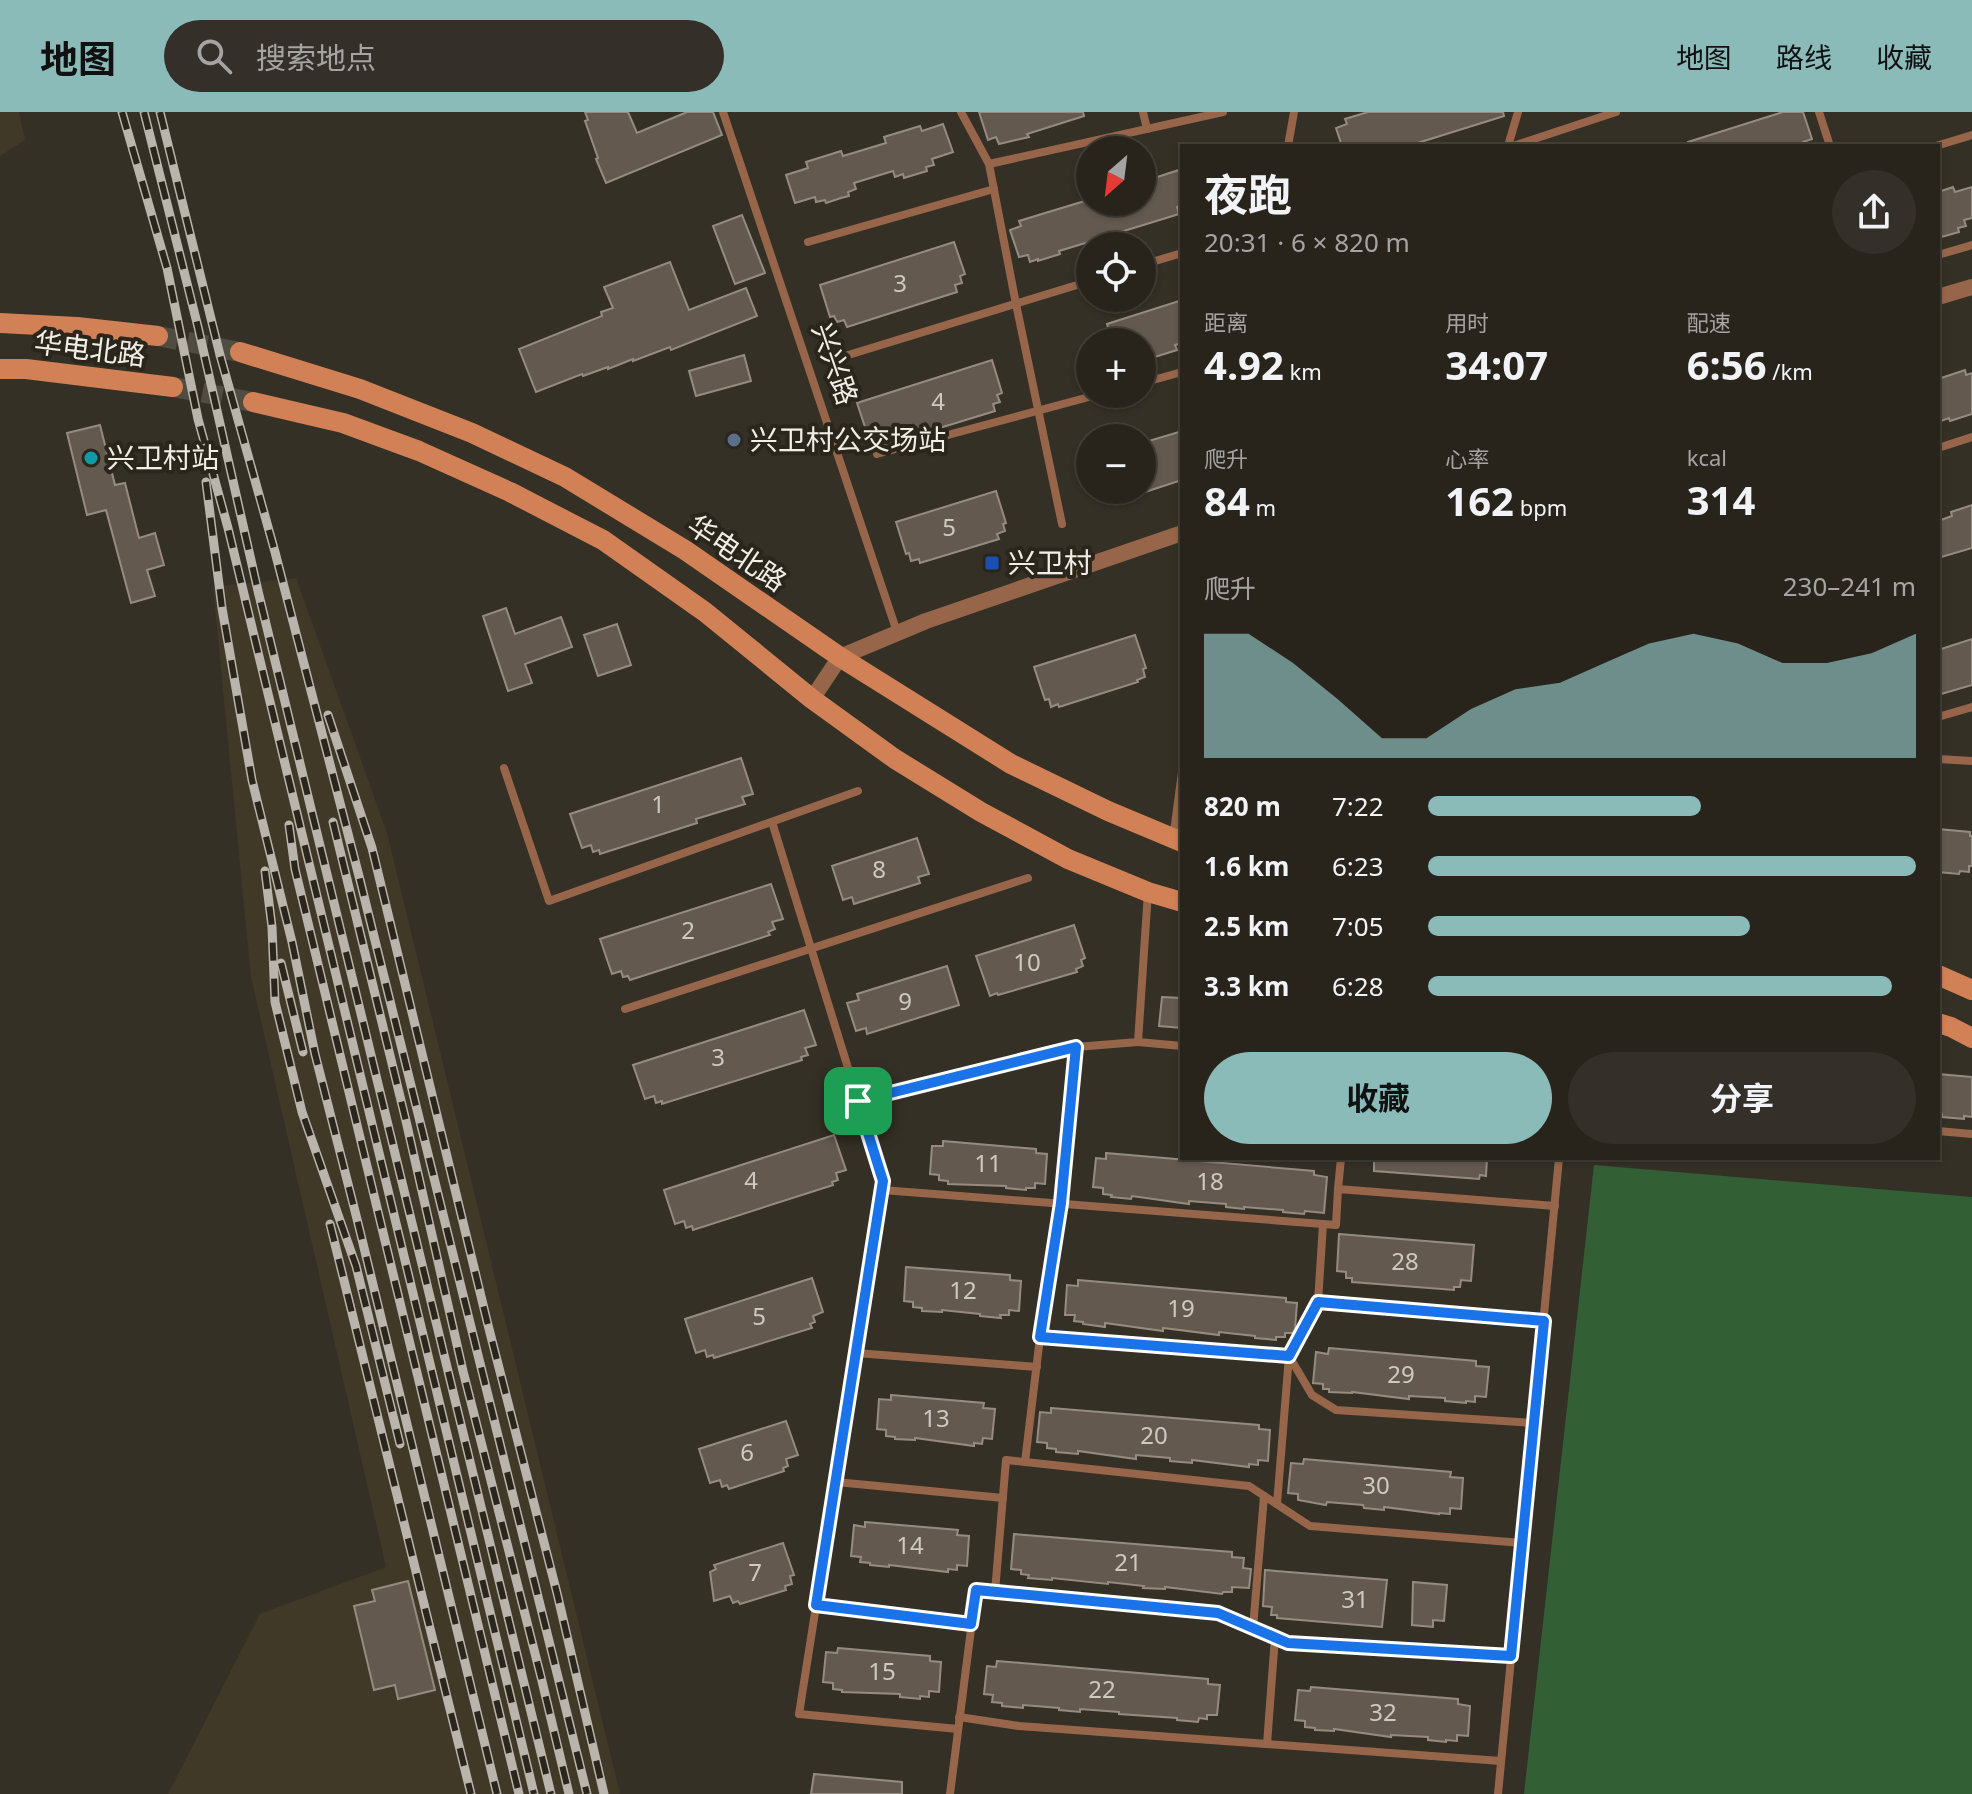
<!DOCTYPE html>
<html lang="zh">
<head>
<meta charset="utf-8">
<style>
  :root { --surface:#28241c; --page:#343029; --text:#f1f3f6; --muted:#a5a4a3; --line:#44413b; --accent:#8bbbb9 }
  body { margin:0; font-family:"Noto Sans","Noto Sans SC",sans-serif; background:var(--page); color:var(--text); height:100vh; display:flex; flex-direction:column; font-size:30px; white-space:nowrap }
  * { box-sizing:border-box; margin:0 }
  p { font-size:26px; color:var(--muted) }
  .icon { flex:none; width:44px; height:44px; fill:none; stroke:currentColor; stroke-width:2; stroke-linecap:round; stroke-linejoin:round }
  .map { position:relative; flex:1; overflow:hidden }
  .panel { position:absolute; left:1180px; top:32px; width:760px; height:1016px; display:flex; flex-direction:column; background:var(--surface); border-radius:0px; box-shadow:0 2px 6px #0004,0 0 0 2px var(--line) }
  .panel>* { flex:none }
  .needle { width:52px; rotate:208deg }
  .controls { position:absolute; left:1076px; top:24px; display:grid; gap:16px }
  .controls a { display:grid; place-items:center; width:80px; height:80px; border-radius:50%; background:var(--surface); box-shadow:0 2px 6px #0004,0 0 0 2px var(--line); font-size:40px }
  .pin { position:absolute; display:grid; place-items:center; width:68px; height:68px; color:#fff; margin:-34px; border-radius:16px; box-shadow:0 4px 12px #0006 }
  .round { display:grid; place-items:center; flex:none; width:84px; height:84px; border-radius:42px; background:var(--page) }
  .headline { display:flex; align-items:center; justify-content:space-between; height:136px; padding:0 24px }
  h1 { font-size:44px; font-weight:700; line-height:60px }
  .metrics { display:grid; grid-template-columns:repeat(3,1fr); gap:12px; height:136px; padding:8px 24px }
  .metrics div { display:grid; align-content:center }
  .metrics b { font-size:40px; font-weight:700 }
  .metrics small { font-size:22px; font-weight:400 }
  .metrics p { font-size:22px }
  .chart { height:224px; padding:16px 24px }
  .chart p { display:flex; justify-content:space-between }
  .chart svg { width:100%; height:144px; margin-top:8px; fill:var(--accent); opacity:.7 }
  .primary-button { display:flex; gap:16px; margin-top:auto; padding:16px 24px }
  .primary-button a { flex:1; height:92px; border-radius:48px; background:var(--accent); color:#111; font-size:32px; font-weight:700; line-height:92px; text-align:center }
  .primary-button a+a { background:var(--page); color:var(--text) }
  ul { padding:0 24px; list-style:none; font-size:26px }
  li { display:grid; grid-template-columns:128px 96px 1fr; align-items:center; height:60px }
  li i { height:20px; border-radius:10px; background:var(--accent) }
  header { display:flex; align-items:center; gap:48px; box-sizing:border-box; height:112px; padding:0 40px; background:var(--accent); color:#111 }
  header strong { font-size:38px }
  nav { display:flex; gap:44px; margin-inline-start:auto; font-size:28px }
  .search { width:560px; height:72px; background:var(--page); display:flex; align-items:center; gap:20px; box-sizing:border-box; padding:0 28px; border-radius:44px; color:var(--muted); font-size:30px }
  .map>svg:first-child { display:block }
</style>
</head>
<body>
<header>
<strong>地图</strong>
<div class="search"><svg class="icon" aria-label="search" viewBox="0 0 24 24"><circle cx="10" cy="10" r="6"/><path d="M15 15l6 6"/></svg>搜索地点</div>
<nav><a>地图</a><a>路线</a><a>收藏</a></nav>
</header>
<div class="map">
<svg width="1972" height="1682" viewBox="0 0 1972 1682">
  <rect width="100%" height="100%" fill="#353025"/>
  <!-- built -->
  <g fill="#403928">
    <polygon points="0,0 19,0 25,28 0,44"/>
    <polygon points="296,466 387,721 620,1682 168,1682 260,1502 386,1455 251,865 213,475"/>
  </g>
  <!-- green -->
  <polygon fill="#335f35" points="1594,1053 1972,1085 1972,1682 1524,1682"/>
  <!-- building -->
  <g fill="#63594f" stroke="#958b80" stroke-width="2">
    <polygon points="585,0 628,0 637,21 687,0 713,0 722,23 606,71 596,47 598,46 585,9 588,8"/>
    <polygon points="979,0 1083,0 1084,4 1027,22 1029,25 999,32 996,25 988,28"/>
    <polygon points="1368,0 1503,0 1504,4 1408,34 1342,34 1336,16 1347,12 1345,7"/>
    <polygon points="1783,0 1803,0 1812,27 1803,30 1804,34 1689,34 1688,30"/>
    <polygon points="943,12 953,40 932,47 934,53 926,55 927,59 904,66 903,62 895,65 893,59 854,71 856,77 848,80 849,84 841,86 826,91 825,88 816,90 815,85 795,91 786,63 808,56 806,50 841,39 843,44 886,31 884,25 920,14 922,19"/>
    <polygon points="1182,57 1182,93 1177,95 1179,102 1114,122 1114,125 1093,132 1092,129 1059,139 1060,142 1038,149 1038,147 1030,150 1028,143 1019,145 1010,118 1021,114 1019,109 1088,88 1089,90 1142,90 1142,70"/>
    <polygon points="1953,75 1955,80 1972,75 1972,106 1964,108 1966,114 1958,116 1959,120 1938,126 1938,80"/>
    <polygon points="742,103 765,161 735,172 713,114"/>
    <polygon points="954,130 965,162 960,164 962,171 955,173 957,180 847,215 844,208 837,210 834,204 830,205 820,173"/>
    <polygon points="670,150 689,198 746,176 757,204 671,238 670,235 633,249 633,247 608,257 608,255 583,264 582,262 536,280 519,237 602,204 601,200 613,196 604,175"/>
    <polygon points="1182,188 1182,231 1175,233 1177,238 1142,249 1142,230 1112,230 1107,212"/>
    <polygon points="744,243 751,269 696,284 689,259"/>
    <polygon points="992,248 1002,281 997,283 1000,290 993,292 995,299 884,333 882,326 874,329 872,323 868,324 857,291"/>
    <polygon points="1965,258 1966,263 1972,261 1972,302 1950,309 1949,306 1941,309 1938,299 1938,267"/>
    <polygon points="100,313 115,373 125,371 139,426 155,421 164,453 147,458 155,484 131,491 106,398 87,403 67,321"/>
    <polygon points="1182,319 1182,362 1180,363 1182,368 1142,381 1142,331"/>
    <polygon points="996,379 1006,411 1003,412 1005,419 997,422 999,427 920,451 919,447 911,449 909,441 906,442 896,410"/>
    <polygon points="1972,393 1972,436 1938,446 1938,409 1952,404 1951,400"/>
    <polygon points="506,496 515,522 561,505 572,535 525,552 532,571 508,579 483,504"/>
    <polygon points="617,512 631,553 598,564 584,523"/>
    <polygon points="1135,523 1146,556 1143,557 1145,565 1137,568 1138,570 1059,595 1058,592 1051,595 1049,587 1045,588 1034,555"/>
    <polygon points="1972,527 1972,573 1938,583 1938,538"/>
    <polygon points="741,646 753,682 742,685 745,692 696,707 697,711 600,742 599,738 593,740 591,733 582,736 570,702"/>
    <polygon points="1938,717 1970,720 1970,724 1972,724 1972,754 1969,754 1969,760 1960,759 1959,762 1938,760"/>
    <polygon points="917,726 929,762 918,765 920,771 854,792 852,785 843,788 832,754"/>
    <polygon points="771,772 783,807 772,810 775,817 768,820 770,823 630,868 628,864 623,865 621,859 612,862 600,827"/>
    <polygon points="1074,813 1085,846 1081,848 1083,854 1076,857 1077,860 998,883 997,881 990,884 976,844"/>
    <polygon points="947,854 959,893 867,922 866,916 856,919 847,891 859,888 857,882"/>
    <polygon points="1162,885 1182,886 1182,916 1159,914"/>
    <polygon points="804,898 816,933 805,936 808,943 801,945 802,948 662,992 662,989 656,991 654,984 645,987 633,953"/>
    <polygon points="1938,962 1972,965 1972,1005 1964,1004 1964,1007 1942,1005 1942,1002 1938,1002"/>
    <polygon points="834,1023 846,1058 836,1061 838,1068 832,1070 833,1073 693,1118 692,1114 686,1116 684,1109 675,1112 664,1078"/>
    <polygon points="943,1029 1036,1037 1036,1041 1047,1042 1045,1072 1035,1071 1035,1076 1026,1076 1026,1078 1006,1076 1006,1074 948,1072 948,1069 939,1068 939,1063 930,1062 932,1034 943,1034"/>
    <polygon points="1106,1041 1314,1059 1314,1063 1327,1065 1324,1101 1305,1099 1304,1102 1283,1100 1283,1098 1244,1095 1244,1097 1226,1095 1226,1092 1189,1089 1189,1092 1132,1084 1131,1087 1111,1085 1112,1083 1103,1082 1103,1076 1093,1075 1096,1046 1106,1047"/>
    <polygon points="1374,1046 1487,1046 1486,1064 1480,1063 1479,1067 1374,1059"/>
    <polygon points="1339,1122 1474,1133 1471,1169 1461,1168 1460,1175 1454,1175 1454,1178 1352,1170 1352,1166 1346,1166 1346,1160 1337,1159"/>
    <polygon points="906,1155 1010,1163 1010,1168 1021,1169 1019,1199 1009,1198 1009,1203 1000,1203 1001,1206 980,1204 980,1202 942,1198 942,1200 922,1199 922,1196 913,1195 913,1190 904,1189"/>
    <polygon points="812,1166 823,1200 813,1204 815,1210 810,1212 812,1216 714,1246 713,1243 707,1245 705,1238 696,1241 685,1207"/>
    <polygon points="1078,1168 1286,1186 1286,1190 1297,1191 1295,1217 1293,1221 1285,1221 1285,1225 1276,1225 1276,1228 1255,1226 1255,1224 1219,1220 1219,1223 1163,1216 1163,1219 1105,1211 1105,1215 1083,1212 1083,1210 1074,1209 1075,1203 1065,1203 1067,1173 1078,1174"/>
    <polygon points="1329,1236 1476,1249 1476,1254 1489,1255 1486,1285 1475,1284 1475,1290 1466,1289 1466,1291 1445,1289 1445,1286 1409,1284 1409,1287 1352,1280 1352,1281 1329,1280 1329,1277 1323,1277 1323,1272 1313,1271 1316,1240 1328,1242"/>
    <polygon points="891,1283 984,1291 983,1296 995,1297 992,1327 983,1326 982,1332 974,1331 974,1334 915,1326 915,1328 895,1327 895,1325 886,1324 886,1318 877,1317 879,1287 891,1288"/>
    <polygon points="1051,1296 1259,1313 1259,1317 1270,1318 1268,1349 1258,1348 1258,1353 1249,1352 1249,1355 1192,1348 1192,1351 1170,1349 1170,1346 1136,1343 1136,1347 1078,1339 1078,1342 1056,1340 1056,1337 1047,1336 1047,1331 1037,1330 1040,1300 1051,1301"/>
    <polygon points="786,1309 798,1343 786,1347 788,1354 783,1356 784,1359 729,1377 727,1373 722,1375 720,1368 710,1371 699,1337"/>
    <polygon points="1304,1347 1451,1360 1450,1365 1463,1366 1461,1397 1450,1396 1450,1402 1439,1401 1439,1402 1384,1395 1384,1398 1364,1396 1363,1393 1327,1390 1326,1393 1298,1388 1298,1382 1288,1381 1291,1351 1303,1352"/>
    <polygon points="865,1410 958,1418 957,1423 969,1424 967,1454 957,1453 957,1458 948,1457 948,1460 889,1453 889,1455 870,1453 870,1451 860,1450 861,1445 851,1444 854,1413 865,1415"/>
    <polygon points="1014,1422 1232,1440 1232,1445 1244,1446 1243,1456 1251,1457 1249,1476 1232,1475 1232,1480 1223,1480 1222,1482 1165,1475 1165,1477 1143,1476 1144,1474 1108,1470 1108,1472 1052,1466 1052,1468 1028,1466 1029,1463 1021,1462 1021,1458 1011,1457"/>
    <polygon points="783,1431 794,1463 790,1464 792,1472 785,1474 786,1478 740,1492 738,1489 733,1491 730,1484 714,1489 710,1460 716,1457 714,1453"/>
    <polygon points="1265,1458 1387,1468 1382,1515 1277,1506 1277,1503 1271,1503 1272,1495 1263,1494"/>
    <polygon points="408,1469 435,1578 398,1587 395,1573 374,1578 354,1494 375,1489 372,1478"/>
    <polygon points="1413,1470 1447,1473 1444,1509 1433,1508 1433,1515 1412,1513"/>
    <polygon points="838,1536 930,1544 930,1549 941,1550 939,1580 929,1579 929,1585 920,1584 920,1587 900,1585 900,1582 842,1580 842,1578 833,1577 833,1571 823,1570 826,1540 837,1541"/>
    <polygon points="997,1549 1208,1567 1208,1572 1220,1573 1217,1603 1207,1603 1207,1607 1199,1606 1198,1610 1177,1608 1177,1606 1119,1602 1119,1600 1080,1597 1080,1600 1059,1598 1059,1596 1023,1593 1023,1596 1002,1594 1002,1591 992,1590 993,1583 984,1582 987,1554 996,1555"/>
    <polygon points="1311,1575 1458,1587 1458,1592 1470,1594 1468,1624 1457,1623 1457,1629 1446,1628 1446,1630 1428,1628 1428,1625 1391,1623 1391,1625 1334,1617 1334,1619 1315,1618 1315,1616 1305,1615 1305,1609 1295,1608 1298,1578 1310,1579"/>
    <polygon points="814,1662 902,1670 902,1682 811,1682"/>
  </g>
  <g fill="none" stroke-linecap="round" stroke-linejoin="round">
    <!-- secondary-tunnel -->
    <g stroke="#514c42" stroke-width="20" stroke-dasharray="20 10" stroke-linecap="butt">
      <polyline points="158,224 240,240"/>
      <polyline points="173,275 253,290"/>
    </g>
    <!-- lane -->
    <g stroke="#97654a" stroke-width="8">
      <polyline points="723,0 897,520"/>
      <polyline points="961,0 989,52 1016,192 1062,412"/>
      <polyline points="1143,0 1147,17"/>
      <polyline points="1819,0 1830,34"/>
      <polyline points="1288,34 1294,0"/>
      <polyline points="1508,34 1518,0"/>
      <polyline points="1513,34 1616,0"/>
      <polyline points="1936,34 1972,23"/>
      <polyline points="989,52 1223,0"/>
      <polyline points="808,130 994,77"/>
      <polyline points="1938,143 1972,133"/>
      <polyline points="1142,153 1182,141"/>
      <polyline points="845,244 1090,169"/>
      <polyline points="1142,271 1182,260"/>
      <polyline points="1938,336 1972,325"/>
      <polyline points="877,342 1100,282"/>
      <polyline points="1938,605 1972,595"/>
      <polyline points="1938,647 1972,649"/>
      <polyline points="504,656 549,789 858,679"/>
      <polyline points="772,710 883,1069 799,1602 958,1617"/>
      <polyline points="1173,727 1182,660"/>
      <polyline points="625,897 1028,766"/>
      <polyline points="1138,930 1182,934"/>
      <polyline points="858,989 1076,935"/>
      <polyline points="1938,1019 1972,1022"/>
      <polyline points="1338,1077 1341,1046"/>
      <polyline points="882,1078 1336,1113 1338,1077 1555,1094"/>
      <polyline points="1318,1190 1323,1112"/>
      <polyline points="1040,1225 1289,1244 1312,1283 1336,1298 1533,1311"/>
      <polyline points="856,1241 1037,1255"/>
      <polyline points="1025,1350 1249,1374 1310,1414 1522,1431"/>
      <polyline points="836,1370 1003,1386"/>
      <polyline points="1277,1392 1289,1244 1318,1190 1544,1209"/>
      <polyline points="995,1480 1218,1501 1288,1531 1511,1544"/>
      <polyline points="816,1493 971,1512"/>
      <polyline points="1253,1516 1264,1384"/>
      <polyline points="959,1605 1019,1614 1501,1649"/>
      <polyline points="1267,1632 1275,1525"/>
      <polyline points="950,1682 976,1478 995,1480 1006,1348 1025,1350 1040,1225 1061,1091 1076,935 1138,930 1148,780"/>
      <polyline points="1498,1682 1559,1046"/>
    </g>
    <!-- street -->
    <g stroke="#97654a" stroke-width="16">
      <polyline points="1938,185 1972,175"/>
      <polyline points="812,587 840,545 926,509 1182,421"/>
    </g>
    <!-- secondary -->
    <g stroke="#d18155" stroke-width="20">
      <polyline points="0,211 77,215 158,224"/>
      <polyline points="240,240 360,277 472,321 565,365 685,438 840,545 1011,652 1108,699 1182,730"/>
      <polyline points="0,257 26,257 173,275"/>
      <polyline points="253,290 343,311 419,339 510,380 603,428 705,500 812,587 895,647 981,700 1068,747 1148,780 1182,790"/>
      <polyline points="1938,863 1972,878"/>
      <polyline points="1938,911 1951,915 1972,926"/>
    </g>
    <defs>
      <g id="rail">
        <polyline points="122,0 167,156 198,307 228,416 534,1682"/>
        <polyline points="144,0 198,215 258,479 551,1682"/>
        <polyline points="160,0 220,243 275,440 360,768 587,1682"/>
        <polyline points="206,370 222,496 252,668 292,830 315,942 358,1111 497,1682"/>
        <polyline points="328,603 372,736 488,1213 557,1481 604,1682"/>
        <polyline points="333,710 406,1009 463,1259 541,1565 569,1682"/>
        <polyline points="289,713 295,757 519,1682"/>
        <polyline points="265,759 272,815 275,890 302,1000 356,1154 400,1332"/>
        <polyline points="281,851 303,940"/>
        <polyline points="330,1112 471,1682"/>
      </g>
    </defs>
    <!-- rail casing -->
    <use href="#rail" stroke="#b9b5ad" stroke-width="9"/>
    <!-- rail -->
    <use href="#rail" stroke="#2b261b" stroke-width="6" stroke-dasharray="18" stroke-linecap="butt"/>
  </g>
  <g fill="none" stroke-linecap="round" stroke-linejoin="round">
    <defs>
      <polygon id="route" points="1076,935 1061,1091 1040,1225 1289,1244 1318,1190 1544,1209 1511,1544 1288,1531 1218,1501 976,1478 971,1512 816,1493 883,1069 858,989"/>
    </defs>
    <!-- route casing -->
    <use href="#route" stroke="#fff" stroke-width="16"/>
    <!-- route -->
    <use href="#route" stroke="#1a73e8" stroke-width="10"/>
  </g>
  <!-- markers -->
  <circle fill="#5c6f8a" stroke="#2b261b" stroke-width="3" cx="734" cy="328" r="8"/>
  <circle fill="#0f9aa8" stroke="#2b261b" stroke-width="3" cx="91" cy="346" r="8"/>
  <rect fill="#1a4fb4" stroke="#2b261b" stroke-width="3" x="984" y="443" width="16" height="16" rx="4"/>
  <g text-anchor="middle" stroke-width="8" stroke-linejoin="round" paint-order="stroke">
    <!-- number labels -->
    <g font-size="24" fill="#cec9c1">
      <text x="900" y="180">3</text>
      <text x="938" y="298">4</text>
      <text x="949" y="424">5</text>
      <text x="658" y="701">1</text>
      <text x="879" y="766">8</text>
      <text x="688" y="827">2</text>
      <text x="1027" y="859">10</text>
      <text x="905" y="898">9</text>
      <text x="718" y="954">3</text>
      <text x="988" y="1060">11</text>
      <text x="751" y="1077">4</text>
      <text x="1210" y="1078">18</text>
      <text x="1405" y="1158">28</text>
      <text x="963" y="1187">12</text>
      <text x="1181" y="1205">19</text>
      <text x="759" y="1213">5</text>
      <text x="1401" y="1271">29</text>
      <text x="936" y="1315">13</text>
      <text x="1154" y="1332">20</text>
      <text x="747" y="1349">6</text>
      <text x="1376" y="1382">30</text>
      <text x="910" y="1442">14</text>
      <text x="1128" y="1459">21</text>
      <text x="755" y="1469">7</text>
      <text x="1355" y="1496">31</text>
      <text x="882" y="1568">15</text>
      <text x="1102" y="1586">22</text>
      <text x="1383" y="1609">32</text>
    </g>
    <!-- street labels -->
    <g font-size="28" fill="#f1eee7" stroke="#2b261b">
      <text transform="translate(90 237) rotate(7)" y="10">华电北路</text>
      <text transform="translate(835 252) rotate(71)" y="10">兴兴路</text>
      <text transform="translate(737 441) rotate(34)" y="10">华电北路</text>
    </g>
    <!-- poi labels -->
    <g font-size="28" fill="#f1eee7" stroke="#2b261b" text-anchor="start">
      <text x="750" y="338">兴卫村公交场站</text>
      <text x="107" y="356">兴卫村站</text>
      <text x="1008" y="461">兴卫村</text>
    </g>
  </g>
</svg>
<div class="controls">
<a><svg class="needle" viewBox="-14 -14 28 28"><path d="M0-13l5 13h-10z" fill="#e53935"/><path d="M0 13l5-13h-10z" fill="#a5a4a3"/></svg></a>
<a><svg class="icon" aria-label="locate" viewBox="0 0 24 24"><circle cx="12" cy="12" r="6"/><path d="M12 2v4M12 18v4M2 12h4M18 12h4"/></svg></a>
<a>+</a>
<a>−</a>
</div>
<div class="pin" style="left:858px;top:989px;background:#1e9e55"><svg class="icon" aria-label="arrive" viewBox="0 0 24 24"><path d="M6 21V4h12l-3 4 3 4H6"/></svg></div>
<section class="panel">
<div class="headline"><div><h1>夜跑</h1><p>20:31 · 6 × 820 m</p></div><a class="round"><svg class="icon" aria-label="share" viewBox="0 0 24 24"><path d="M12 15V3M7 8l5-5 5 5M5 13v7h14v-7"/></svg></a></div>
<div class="metrics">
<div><p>距离</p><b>4.92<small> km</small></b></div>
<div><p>用时</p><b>34:07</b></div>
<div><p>配速</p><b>6:56<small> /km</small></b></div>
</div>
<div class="metrics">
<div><p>爬升</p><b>84<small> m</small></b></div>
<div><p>心率</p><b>162<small> bpm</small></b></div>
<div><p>kcal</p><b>314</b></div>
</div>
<div class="chart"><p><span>爬升</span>230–241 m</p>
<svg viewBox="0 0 160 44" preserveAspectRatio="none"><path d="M0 44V6L10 6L20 15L30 26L40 38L50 38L60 29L70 23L80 21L90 15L100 9L110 6L120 9L130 15L140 15L150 12L160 6V44z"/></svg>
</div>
<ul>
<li><b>820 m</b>7:22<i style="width:56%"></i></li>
<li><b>1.6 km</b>6:23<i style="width:100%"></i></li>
<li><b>2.5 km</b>7:05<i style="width:66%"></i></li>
<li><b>3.3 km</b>6:28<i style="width:95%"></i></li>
</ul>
<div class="primary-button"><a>收藏</a><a>分享</a></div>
</section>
</div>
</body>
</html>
